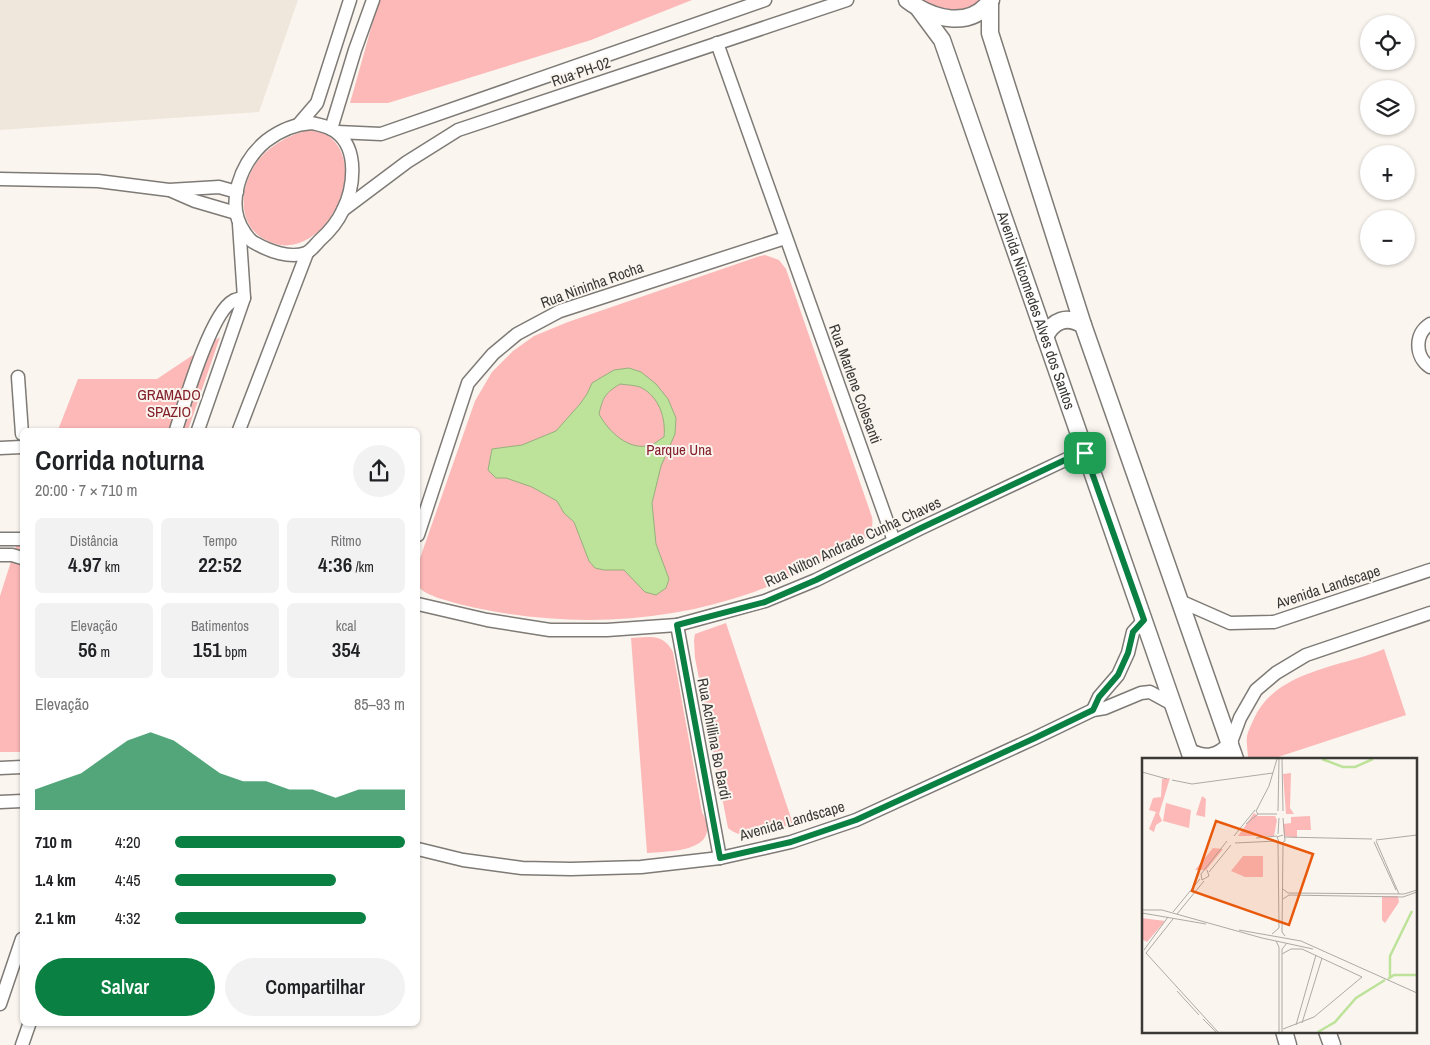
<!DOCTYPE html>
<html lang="pt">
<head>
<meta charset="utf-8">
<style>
  :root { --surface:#fff; --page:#f2f2f2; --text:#202124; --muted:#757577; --accent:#0b8043 }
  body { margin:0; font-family:"Archivo Narrow",sans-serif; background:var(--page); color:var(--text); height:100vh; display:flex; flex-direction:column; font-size:19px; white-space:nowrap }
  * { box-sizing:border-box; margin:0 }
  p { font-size:16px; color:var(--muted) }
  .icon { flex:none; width:28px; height:28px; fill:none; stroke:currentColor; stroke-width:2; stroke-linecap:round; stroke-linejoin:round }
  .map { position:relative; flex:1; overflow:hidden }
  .sheet { position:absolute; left:20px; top:428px; width:400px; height:598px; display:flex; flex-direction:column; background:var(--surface); border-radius:8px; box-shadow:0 1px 4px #0004 }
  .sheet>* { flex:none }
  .fabs { position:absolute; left:1360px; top:15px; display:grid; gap:10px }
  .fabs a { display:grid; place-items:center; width:55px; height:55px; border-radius:50%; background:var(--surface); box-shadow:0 1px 4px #0004; font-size:25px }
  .pin { position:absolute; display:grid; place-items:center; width:42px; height:42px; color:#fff; margin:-21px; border-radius:10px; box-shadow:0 2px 8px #0006 }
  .round { display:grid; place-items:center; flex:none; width:52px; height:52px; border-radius:26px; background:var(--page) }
  .headline { display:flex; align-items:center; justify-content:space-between; height:85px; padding:0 15px }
  h1 { font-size:28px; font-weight:600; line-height:38px }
  .stats { display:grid; grid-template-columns:repeat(3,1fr); gap:8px; height:85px; padding:5px 15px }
  .stats div { display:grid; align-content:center; border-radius:8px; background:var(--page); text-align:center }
  .stats b { font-size:21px; font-weight:600 }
  .stats small { font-size:14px; font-weight:400 }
  .stats p { font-size:14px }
  .chart { height:140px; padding:10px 15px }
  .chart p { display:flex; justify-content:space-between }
  .chart svg { width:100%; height:90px; margin-top:5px; fill:var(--accent); opacity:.7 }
  .primary-button { display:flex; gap:10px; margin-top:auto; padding:10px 15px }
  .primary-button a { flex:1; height:58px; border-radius:30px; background:var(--accent); color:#fff; font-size:20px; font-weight:600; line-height:58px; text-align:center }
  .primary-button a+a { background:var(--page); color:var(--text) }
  ul { padding:0 15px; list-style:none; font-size:16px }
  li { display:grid; grid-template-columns:80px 60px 1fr; align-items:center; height:38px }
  li i { height:12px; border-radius:6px; background:var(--accent) }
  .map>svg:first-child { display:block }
</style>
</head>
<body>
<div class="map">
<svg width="1430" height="1045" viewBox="0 0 1430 1045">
  <rect width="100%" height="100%" fill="#faf5ef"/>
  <!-- built -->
  <polygon fill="#f0e7dc" points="0,0 298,0 259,112 0,130"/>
  <!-- green -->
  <g fill="#fcb9b8">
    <polygon points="379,0 692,0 591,40 388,103 350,103"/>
    <path d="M921,0H980C963,16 940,11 921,0Z"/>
    <path d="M311,130C319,132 326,133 332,139C370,174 318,271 264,239C236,224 240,185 257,162C269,146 291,133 311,130Z"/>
    <path d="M765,255L779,260L786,269L872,517C877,543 843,553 824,562C801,572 778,583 754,592C661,625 560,628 463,605C453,602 424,596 418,586C416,581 418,570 418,564L475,401L492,372L513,351L534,336L568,322L760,256Z"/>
    <polygon points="220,337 188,430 58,430 78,379 157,379"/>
    <polygon points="22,527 22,752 0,752 0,596"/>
    <path d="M726,623L793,824C774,830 745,843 728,828L695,658L694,640L695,634Z"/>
    <path d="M647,637C660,636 668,642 673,652L702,812C724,852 671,851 647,853L631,638Z"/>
    <path d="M1384,649L1406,715L1272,759H1248C1248,751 1246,743 1247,736C1248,731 1251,725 1253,721C1274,670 1340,668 1384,649Z"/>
  </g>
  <!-- water -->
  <path fill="#bde39a" stroke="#96b07c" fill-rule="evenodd" d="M629,368L641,372L656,384L668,399L676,418L675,434L661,466L652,503L656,544L669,579L666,588L656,595L645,592L624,570H604L595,568L589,561L574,522L564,513L557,501L532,487L506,478H496L488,470L492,449L522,445L556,431L580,404L587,394L592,383L614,370ZM620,384C627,385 634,385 640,387C659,396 666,418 664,437C660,439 655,444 651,445C629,452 608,431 599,414C603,397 605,393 620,384Z"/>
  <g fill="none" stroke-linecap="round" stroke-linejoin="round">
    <defs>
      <g id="minor">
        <polyline points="717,43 894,541"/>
        <path d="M312,123C320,125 329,126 336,132C359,149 354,188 343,210C338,221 329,232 320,240C316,244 311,251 306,253C290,259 269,251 255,243C250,241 248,237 245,233C224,204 241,162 266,141C279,131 296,124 312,123Z"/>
        <polyline points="299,124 317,103 350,0"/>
        <polyline points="331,129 355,50 373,0"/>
        <polyline points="337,132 381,134 765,0"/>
        <polyline points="0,179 98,181 169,190 219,187 237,192"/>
        <polyline points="172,191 195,201 236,213"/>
        <polyline points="343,210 407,162 458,130 847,0"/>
        <path d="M1430,324C1414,334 1415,357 1430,367"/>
        <polyline points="18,377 22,434"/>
        <path d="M176,430C184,405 211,312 233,301C236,299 240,299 244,298"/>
        <polyline points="198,430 244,298 239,224"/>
        <polyline points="239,430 307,253"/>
        <polyline points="0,448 22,447"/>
        <polyline points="418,535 468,383 493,354 517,334 560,311 785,238"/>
        <polyline points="0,539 22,539"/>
        <polyline points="0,555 12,555 22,558"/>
        <polyline points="1180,601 1230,623 1274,622 1430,570"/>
        <polyline points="418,604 487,620 550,630 607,630 677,625 765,601 816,580 921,528 1067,459 1085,453"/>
        <polyline points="677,625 720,858"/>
        <polyline points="1093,710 1099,697 1118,675 1128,653 1133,632 1144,620"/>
        <polyline points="1230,745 1240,718 1256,690 1276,673 1306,655 1430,613"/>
        <polyline points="0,768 22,767"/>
        <polyline points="0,802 22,801"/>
        <polyline points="418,849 463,860 522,868 571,869 641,867 720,858 791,842 856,820 1035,738 1093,710 1105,708 1141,693 1150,692 1172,704"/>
        <polyline points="0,1004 22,939"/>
        <polyline points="22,1045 30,1022"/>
      </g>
      <g id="major">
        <path d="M907,0C932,19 970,30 991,0"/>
        <polyline points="990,2 990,33 1083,325 1235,759"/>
        <path id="s1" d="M919,9L942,40L1192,759"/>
        <path d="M1045,337C1053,320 1067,315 1083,325"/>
        <path d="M1190,752C1205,760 1218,758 1230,745"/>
        <polyline points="1284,1031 1288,1045"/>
        <polyline points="1327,1031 1332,1045"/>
      </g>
    </defs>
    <!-- minor casing -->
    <use href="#minor" stroke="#7e7a75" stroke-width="15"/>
    <!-- major casing -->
    <use href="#major" stroke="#7e7a75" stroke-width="19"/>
    <!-- minor -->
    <use href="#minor" stroke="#fff" stroke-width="12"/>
    <!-- major -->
    <use href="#major" stroke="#fff" stroke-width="16"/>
  </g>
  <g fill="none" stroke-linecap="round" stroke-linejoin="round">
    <defs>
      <polygon id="route" points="1085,453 1144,620 1133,632 1128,653 1118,675 1099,697 1093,710 1035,738 856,820 791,842 720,858 677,625 765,602 816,580 921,528 1067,459"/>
    </defs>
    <!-- route casing -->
    <use href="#route" stroke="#fff" stroke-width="10"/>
    <!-- route -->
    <use href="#route" stroke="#0b8043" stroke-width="6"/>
  </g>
  <g text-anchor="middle" stroke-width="4" stroke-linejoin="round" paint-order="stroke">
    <!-- street labels -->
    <g font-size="15" fill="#3a3936" stroke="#faf5ef">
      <text transform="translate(581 72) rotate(-19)" y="5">Rua PH-02</text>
      <text transform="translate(592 285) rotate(-20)" y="5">Rua Nininha Rocha</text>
      <text dy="5" stroke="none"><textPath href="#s1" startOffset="325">Avenida Nicomedes Alves dos Santos</textPath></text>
      <text transform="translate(855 384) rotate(70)" y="5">Rua Marlene Colesanti</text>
      <text transform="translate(853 542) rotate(-25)" y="5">Rua Nilton Andrade Cunha Chaves</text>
      <text transform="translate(1328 587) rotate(-18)" y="5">Avenida Landscape</text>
      <text transform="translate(714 739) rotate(79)" y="5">Rua Achillina Bo Bardi</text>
      <text transform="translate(792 821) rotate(-16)" y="5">Avenida Landscape</text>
    </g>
    <!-- park labels -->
    <g font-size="15" fill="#84202a" stroke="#faf5ef">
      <text x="169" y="400">GRAMADO<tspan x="169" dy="17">SPAZIO</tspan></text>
      <text x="679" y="455">Parque Una</text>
    </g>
  </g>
  <!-- overview -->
  <g transform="translate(1142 758)">
    <rect width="275" height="275" fill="#faf5ef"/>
    <path d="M149,15L148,50L152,56H144L141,16ZM28,20L17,56L20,63L14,67L12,74L7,71L14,54L7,52L11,40L19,39L20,21ZM60,38L64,41L63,59L54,57ZM24,45L49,52L47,70L21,63ZM112,55L116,58H133L135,62L132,78H96ZM168,58L169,72H155V80L142,78L141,66L149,65V59ZM71,90L81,91L64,112H53ZM101,98H121V119H103L89,113ZM240,138H256L257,144L243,165L240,162ZM0,160L23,163L5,184L0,181Z" fill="#fcb9b8"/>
    <path fill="none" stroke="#bde39a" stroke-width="2.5" d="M180,1L201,9H213L231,1M248,219V198L270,153M246,221L252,217H275M176,274L193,264L214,240L243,222"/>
    <path fill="none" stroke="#adaaa5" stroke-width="1" d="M140,1L141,53M0,14L25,21M30,22L50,26L131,15M136,53L137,1M135,56H116L114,53L127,28L135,1M104,66L116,56M136,76L137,60M141,77L135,79L138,86L143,83L141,60M92,78L113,52M142,79L230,81M114,80L135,78M234,82L275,77M234,83L257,136M232,84L254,132M93,85L135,83M141,86L140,174L143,178M65,112L67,118L60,122L59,116L85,83M67,114L89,87M141,131L146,135L262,136L275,132M141,141L147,137L261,139L275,134M0,152H20L120,180L171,191M31,154L58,121M0,155L64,166M35,156L62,123M97,172L159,183L275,235M130,176L137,170L136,85M134,183L137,189V274M2,192L26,159M4,195L76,274M4,195L31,161M140,196L149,191H160L220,219L172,259L141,271M35,233L57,257M61,261L74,274M160,265L180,200M154,267L174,197M140,274V191L145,185"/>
    <path fill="#e8590c" fill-opacity="0.15" stroke="#e8590c" stroke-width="2.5" d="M74,63L171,96L147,167L50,133Z"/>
    <rect width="275" height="275" fill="none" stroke="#3a3936" stroke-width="2.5"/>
  </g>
</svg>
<div class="fabs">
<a><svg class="icon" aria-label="locate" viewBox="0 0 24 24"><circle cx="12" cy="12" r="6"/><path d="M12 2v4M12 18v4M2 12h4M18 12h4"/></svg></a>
<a><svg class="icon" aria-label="layers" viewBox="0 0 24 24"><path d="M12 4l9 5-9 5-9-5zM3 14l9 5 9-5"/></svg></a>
<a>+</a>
<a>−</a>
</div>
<div class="pin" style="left:1085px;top:453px;background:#1e9e55"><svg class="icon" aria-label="arrive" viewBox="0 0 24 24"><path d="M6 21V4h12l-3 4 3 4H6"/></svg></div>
<section class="sheet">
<div class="headline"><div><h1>Corrida noturna</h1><p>20:00 · 7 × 710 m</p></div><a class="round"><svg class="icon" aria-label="share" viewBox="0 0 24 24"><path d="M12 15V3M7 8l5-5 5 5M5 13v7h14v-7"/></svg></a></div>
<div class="stats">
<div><p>Distância</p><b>4.97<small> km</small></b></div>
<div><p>Tempo</p><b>22:52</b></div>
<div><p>Ritmo</p><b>4:36<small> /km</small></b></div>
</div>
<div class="stats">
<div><p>Elevação</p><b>56<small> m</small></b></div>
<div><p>Batimentos</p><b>151<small> bpm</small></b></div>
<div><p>kcal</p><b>354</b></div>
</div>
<div class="chart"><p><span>Elevação</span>85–93 m</p>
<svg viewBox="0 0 160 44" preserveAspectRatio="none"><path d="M0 44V34L10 30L20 26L30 18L40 10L50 6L60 10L70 18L80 26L90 30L100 30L110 34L120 34L130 38L140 34L150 34L160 34V44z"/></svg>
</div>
<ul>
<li><b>710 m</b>4:20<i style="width:100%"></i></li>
<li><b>1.4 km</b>4:45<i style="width:70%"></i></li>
<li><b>2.1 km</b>4:32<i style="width:83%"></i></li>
</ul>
<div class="primary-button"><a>Salvar</a><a>Compartilhar</a></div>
</section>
</div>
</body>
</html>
